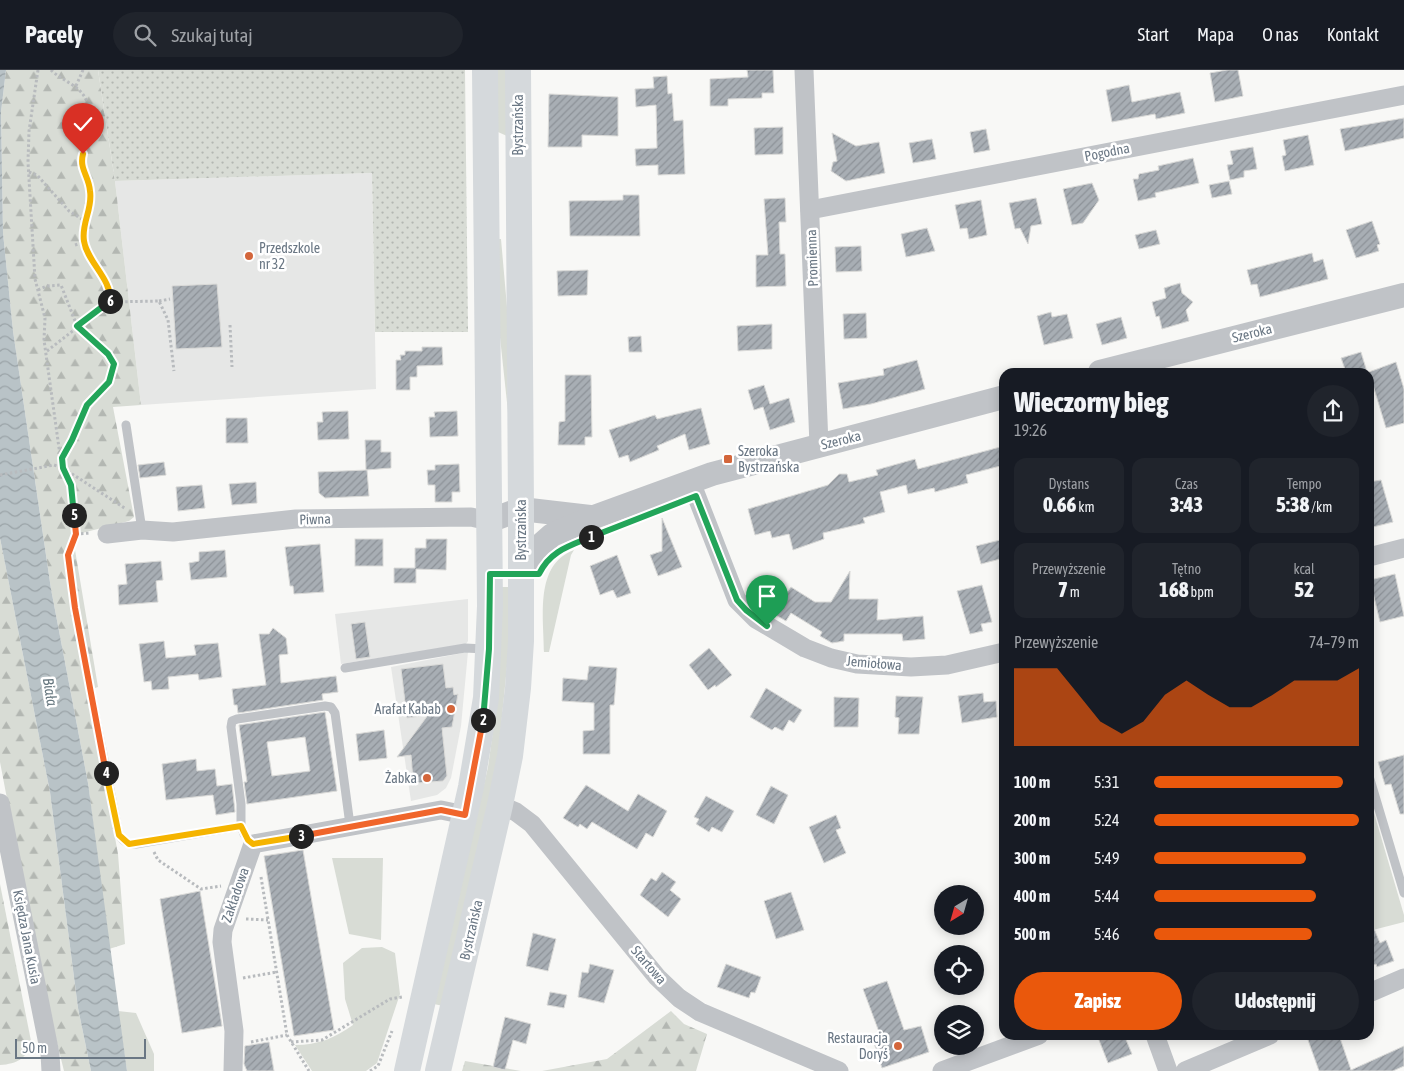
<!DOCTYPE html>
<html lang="pl">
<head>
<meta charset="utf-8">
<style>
  :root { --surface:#171b24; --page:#20242c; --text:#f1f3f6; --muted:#9ea1a6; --line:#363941; --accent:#ea580c }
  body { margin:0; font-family:"Asap Condensed",sans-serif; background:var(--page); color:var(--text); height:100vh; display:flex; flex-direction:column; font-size:19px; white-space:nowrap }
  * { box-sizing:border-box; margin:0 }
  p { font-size:16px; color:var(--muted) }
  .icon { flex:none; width:28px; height:28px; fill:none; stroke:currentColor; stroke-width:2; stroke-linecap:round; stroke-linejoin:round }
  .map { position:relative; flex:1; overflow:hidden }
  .details { position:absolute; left:999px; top:298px; width:375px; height:672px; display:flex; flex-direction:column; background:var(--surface); border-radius:15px; box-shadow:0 2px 12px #0003 }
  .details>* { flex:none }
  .needle { width:32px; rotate:217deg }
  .controls { position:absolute; left:934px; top:815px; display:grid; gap:10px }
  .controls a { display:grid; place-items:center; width:50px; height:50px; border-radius:50%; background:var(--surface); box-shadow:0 2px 12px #0003; font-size:25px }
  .scale { position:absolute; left:15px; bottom:12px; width:131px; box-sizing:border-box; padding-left:5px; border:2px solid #6a7784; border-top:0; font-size:14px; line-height:18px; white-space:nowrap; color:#6a7784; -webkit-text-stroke:4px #fff; paint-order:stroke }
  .pin { position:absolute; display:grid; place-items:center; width:42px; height:42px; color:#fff; margin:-51px -21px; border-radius:50% 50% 50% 0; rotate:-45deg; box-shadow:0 0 5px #0007 }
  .pin .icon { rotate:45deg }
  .km { position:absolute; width:25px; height:25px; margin:-12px; border-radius:50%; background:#222; color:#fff; font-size:14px; line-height:25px; text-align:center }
  .round { display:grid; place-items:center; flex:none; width:52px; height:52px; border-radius:26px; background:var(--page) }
  .headline { display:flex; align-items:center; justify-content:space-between; height:85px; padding:0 15px }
  h1 { font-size:28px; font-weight:800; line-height:38px }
  .metrics { display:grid; grid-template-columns:repeat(3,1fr); gap:8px; height:85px; padding:5px 15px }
  .metrics div { display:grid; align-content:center; border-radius:12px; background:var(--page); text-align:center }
  .metrics b { font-size:21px; font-weight:800 }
  .metrics small { font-size:14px; font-weight:400 }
  .metrics p { font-size:14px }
  .chart { height:140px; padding:10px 15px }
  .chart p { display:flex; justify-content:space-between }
  .chart svg { width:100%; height:90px; margin-top:5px; fill:var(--accent); opacity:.7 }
  .action { display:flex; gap:10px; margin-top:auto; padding:10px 15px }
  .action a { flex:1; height:58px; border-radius:30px; background:var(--accent); color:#fff; font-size:20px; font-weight:800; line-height:58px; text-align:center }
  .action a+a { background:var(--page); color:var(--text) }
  ul { padding:0 15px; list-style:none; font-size:16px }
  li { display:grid; grid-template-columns:80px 60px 1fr; align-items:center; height:38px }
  li i { height:12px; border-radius:6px; background:var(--accent) }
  header { display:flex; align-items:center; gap:30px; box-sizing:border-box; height:70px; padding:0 25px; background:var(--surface); border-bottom:1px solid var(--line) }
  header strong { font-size:24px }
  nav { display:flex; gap:28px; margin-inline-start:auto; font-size:18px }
  .search { width:350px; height:45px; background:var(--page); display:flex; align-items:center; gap:12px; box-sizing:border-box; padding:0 18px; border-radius:28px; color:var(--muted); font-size:19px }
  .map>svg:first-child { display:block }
</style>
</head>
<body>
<header>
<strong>Pacely</strong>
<div class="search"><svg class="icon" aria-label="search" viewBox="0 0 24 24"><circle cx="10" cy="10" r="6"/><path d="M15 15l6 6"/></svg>Szukaj tutaj</div>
<nav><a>Start</a><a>Mapa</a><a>O nas</a><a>Kontakt</a></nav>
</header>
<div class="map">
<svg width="1404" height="1001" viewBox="0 0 1404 1001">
  <defs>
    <pattern id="forest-firs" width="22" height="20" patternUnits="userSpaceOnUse" patternTransform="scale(1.25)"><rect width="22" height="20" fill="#d8dcd5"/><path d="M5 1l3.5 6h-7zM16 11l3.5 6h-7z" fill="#b3b7b2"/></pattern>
    <pattern id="garden-dots" width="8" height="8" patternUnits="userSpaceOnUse" patternTransform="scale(1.25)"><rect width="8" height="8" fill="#d8dcd5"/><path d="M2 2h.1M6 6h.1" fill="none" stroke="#b3b7b2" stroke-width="1.8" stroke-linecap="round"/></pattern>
    <pattern id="water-waves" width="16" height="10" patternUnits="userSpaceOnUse" patternTransform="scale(1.25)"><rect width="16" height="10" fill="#b9c3c7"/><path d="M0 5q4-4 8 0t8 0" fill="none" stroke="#9aa3a7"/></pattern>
    <pattern id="building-hatch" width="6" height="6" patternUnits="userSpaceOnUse" patternTransform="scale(1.25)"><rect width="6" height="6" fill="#a8aeb4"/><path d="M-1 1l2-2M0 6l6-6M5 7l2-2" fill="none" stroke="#8d9298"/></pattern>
  </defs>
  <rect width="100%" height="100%" fill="#f8f8f6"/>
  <!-- built -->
  <g fill="#e6e7e6">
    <polygon points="372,103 376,319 141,335 115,111"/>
    <polygon points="468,529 468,571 466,574 341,594 335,544"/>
    <polygon points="468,582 461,656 451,708 446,718 437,725 411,731 391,597"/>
  </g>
  <!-- green -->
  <g fill="#d8dcd5">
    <polygon points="497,0 507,0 507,66 498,62"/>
    <polygon points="499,169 501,169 507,237 508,342 499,258"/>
    <path d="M574,480L571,485L549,582H544C544,547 534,495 574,480Z"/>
    <polygon points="501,517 511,517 510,566 497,697 443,936 434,934 488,697 494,654"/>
    <polygon points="1369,726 1404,845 1404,852 1369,861"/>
    <polygon points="332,788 383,788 381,870 349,864"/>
    <path d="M382,877L395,883L400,924L377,993L366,1001H312L295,975C318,975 335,968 353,955L345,929L343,893L362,878Z"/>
    <polygon points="118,941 136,943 154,984 154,1001 127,1001"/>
  </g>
  <!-- forest -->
  <g fill="url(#forest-firs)">
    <polygon points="6,0 98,0 115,111 141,335 113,337 134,447 129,451 82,463 74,474 98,617 92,619 89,625 118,784 125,874 109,879 88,713 51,519 13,261 3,163 1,42"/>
    <polygon points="0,468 50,722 78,938 91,1001 64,1001 42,912 0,692"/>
    <path d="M0,814L31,971C28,988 17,994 0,995Z"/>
    <polygon points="671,941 684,954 707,964 696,1001 542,1001 607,989"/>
    <polygon points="465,991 521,1001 462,1001"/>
  </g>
  <!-- garden -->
  <polygon fill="url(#garden-dots)" points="98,0 465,0 468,262 375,262 372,103 115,111"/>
  <!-- water -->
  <polygon fill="url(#water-waves)" points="0,0 6,0 1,42 3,163 13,261 51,519 88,713 127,1001 91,1001 78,938 50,722 0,468"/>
  <!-- building -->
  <g fill="url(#building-hatch)" stroke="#dadad8" fill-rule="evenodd">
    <polygon points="747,0 773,0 774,23 762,23 762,28 728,29 728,36 710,36 710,9 748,7"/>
    <polygon points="1227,0 1238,0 1243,26 1215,32 1210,3"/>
    <polygon points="667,6 668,24 672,23 674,51 683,50 685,104 658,105 658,95 636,96 635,79 657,78 656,35 636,37 635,19 654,18 653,7"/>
    <polygon points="1129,15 1132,32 1180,22 1185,43 1156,49 1155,44 1112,52 1106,20"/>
    <polygon points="549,24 618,27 618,66 582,65 582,77 548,77"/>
    <polygon points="1404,48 1404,68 1345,81 1340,59"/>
    <polygon points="783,57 783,84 755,85 754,58"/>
    <polygon points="986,59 990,80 974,83 970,62"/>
    <polygon points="832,63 856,76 879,72 885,103 846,111 831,101 833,92 837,91"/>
    <polygon points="1308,65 1314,95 1285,101 1282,86 1286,85 1283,70"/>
    <polygon points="932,69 936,89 913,93 909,73"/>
    <polygon points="1253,77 1257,99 1244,101 1244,107 1230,110 1227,95 1233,94 1230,81"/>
    <polygon points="1193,88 1199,113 1155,123 1156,127 1138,131 1133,109 1138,109 1139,104 1159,100 1158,96"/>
    <polygon points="1229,111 1232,124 1212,128 1209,115"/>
    <polygon points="1092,113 1099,130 1083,153 1072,155 1063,119"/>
    <polygon points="623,125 639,125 640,166 570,166 569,131 623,130"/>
    <polygon points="785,128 786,152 779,152 780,184 785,184 786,216 756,217 756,185 768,185 764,129"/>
    <polygon points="1036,128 1042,154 1031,156 1028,174 1020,158 1015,159 1009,133"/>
    <polygon points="981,130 987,165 969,169 967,158 960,159 955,135"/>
    <polygon points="1372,151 1380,174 1377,175 1379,181 1356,188 1346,160"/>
    <polygon points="927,158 935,181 906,187 901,164"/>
    <polygon points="1156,160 1160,174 1139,179 1135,165"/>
    <polygon points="861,176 862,201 836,202 835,177"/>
    <polygon points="1312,183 1314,192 1323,189 1328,209 1260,227 1257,214 1251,215 1247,200"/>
    <polygon points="588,200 587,225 558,226 557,201"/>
    <polygon points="1180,213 1182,223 1193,232 1186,240 1189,251 1162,259 1159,246 1156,247 1152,232 1166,228 1164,218"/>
    <polygon points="217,214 222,277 176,279 172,216"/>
    <polygon points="1051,242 1052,247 1067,244 1073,268 1044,275 1037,246"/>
    <polygon points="866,243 867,268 844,269 843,244"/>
    <polygon points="1121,247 1127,268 1102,275 1096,254"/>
    <polygon points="772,254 772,279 738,281 737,256"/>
    <polygon points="641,266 642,282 629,282 628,267"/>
    <polygon points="422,277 442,277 443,295 417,296 417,307 410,307 410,320 396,320 396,290 401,290 400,285 405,285 405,281 422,281"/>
    <polygon points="1361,282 1367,302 1346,302 1341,288"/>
    <polygon points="917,290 925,319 871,334 843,339 838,313 884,305 883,299"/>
    <polygon points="1396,292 1404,319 1404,353 1386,358 1369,302"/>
    <polygon points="565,305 591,305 592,367 585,367 585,375 558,375 559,352 565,351"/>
    <polygon points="764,315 770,334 789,328 795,352 770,360 763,337 754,340 748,320"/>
    <polygon points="701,338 710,374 689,380 685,364 657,376 659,380 630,392 628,385 619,388 609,360 655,345 657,349"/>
    <polygon points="348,341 349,369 318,370 317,352 323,352 322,342"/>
    <polygon points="457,341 458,366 430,367 429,347 435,347 434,342"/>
    <polygon points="226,348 247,348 248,373 226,373"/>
    <polygon points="365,370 381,370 381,382 391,382 391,398 366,400"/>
    <polygon points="1004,376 1004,395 966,405 968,413 935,422 934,418 908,424 906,415 880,422 885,442 863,448 865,453 823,463 824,469 793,480 789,464 772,468 770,461 755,465 748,439 828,415 839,404 847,404 849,412 878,405 876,400 915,389 918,399"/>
    <polygon points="164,392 166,405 140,408 138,395"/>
    <polygon points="459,394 460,422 452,422 452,432 435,432 435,415 428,415 427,400 435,400 435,395"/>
    <polygon points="367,400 369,426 325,428 319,423 318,402"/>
    <polygon points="1381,410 1393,452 1373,457 1369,437 1369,412"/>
    <polygon points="256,412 257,433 232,435 229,414"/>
    <polygon points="202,415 205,438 178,441 176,417"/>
    <polygon points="662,448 682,497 658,506 650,485 662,481"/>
    <rect x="355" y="469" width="28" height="27"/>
    <polygon points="426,469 447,469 446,500 416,499 416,513 394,513 394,498 415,498 415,478 426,478"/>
    <polygon points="1004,469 1004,488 981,494 976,476"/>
    <polygon points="320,474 324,522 294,524 293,516 290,516 285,477"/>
    <polygon points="225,480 227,507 191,510 189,493 199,491 199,482"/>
    <polygon points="617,485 631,523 617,528 613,520 600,525 590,496"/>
    <polygon points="161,491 163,510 156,511 158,532 119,535 118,515 127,514 125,494"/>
    <polygon points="850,501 849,529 878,529 877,550 923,546 925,569 903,571 902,564 844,564 844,571 832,573 820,566 822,562 791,543 786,551 772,543 791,517 815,532 831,532"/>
    <polygon points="1395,504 1404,546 1380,552 1370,510"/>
    <polygon points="982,515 992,552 981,554 983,561 970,564 957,521"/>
    <polygon points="365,552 370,587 356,589 351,554"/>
    <polygon points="273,558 286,568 288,584 279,585 281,613 336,606 338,622 322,624 323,630 238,643 237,635 234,635 232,619 266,615 259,564 269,564"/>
    <polygon points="164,571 166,588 196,585 194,575 218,573 222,607 199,610 198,604 168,607 169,619 152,620 151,611 144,612 139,574"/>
    <polygon points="709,578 732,605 716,617 715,615 708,620 689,595"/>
    <polygon points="443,594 446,618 453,617 454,625 458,624 452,657 442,658 447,706 443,711 417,713 413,710 411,685 397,687 428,645 407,648 401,599"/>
    <polygon points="589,596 617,598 614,635 610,635 610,684 583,684 583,661 594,660 594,633 562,631 563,608 587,610"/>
    <polygon points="766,618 802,640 794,653 789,650 783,661 775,657 772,660 750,647"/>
    <polygon points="983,623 984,632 996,631 997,647 962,653 958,626"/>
    <polygon points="896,626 923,627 919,664 898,664 899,648 895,647"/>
    <polygon points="834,627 859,628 858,657 834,657"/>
    <path d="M325,642L337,721L247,734L244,712H247L239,655ZM305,667L310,701L272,706L267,672Z"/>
    <polygon points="384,660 387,688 359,691 356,664"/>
    <polygon points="1404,685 1404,744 1400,744 1391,714 1385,715 1378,692"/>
    <polygon points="196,689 197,701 215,699 217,716 232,714 235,742 216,745 213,725 166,730 162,694"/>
    <polygon points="586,715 628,741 638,724 667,741 653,767 646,763 637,779 592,752 587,759 580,754 578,757 563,748"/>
    <polygon points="771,716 788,725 774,754 756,745"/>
    <polygon points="706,726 734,741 722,762 712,757 709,762 696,754 699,749 694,747"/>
    <polygon points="836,745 841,758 836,760 846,783 824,793 809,757"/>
    <polygon points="303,780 334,960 294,966 264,786"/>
    <polygon points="662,802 676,812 670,820 681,829 668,847 640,825 651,808 656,811"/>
    <polygon points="200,821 222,956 182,963 160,829"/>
    <polygon points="791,822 804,860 776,869 764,831"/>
    <polygon points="1369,847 1380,873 1386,870 1394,891 1377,897 1376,894 1369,897"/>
    <polygon points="533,863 556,869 548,901 526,896"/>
    <polygon points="590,894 614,900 604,933 578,927 582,902 588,903"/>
    <polygon points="726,894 761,907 755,923 751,922 749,928 717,917"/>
    <polygon points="887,911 904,960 921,956 929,982 882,998 874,973 882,970 863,919"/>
    <polygon points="550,922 567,925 564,938 547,935"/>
    <polygon points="505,947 531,954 526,974 513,970 505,1000 493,997"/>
    <polygon points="1097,965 1124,965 1132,984 1108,993"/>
    <polygon points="1320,965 1339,965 1351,1000 1404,976 1404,996 1393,1001 1319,1001 1308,970"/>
    <polygon points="269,972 274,1001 247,1001 244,994 245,976"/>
  </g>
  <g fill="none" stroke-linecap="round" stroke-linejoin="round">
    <!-- path -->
    <g stroke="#b8bbbe" stroke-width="3" stroke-dasharray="2.5 2.5" stroke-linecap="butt">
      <polyline points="38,0 29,61 28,92 35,209 45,248 44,270 59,378 63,398 71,415 76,464 68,485 89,614"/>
      <path d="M51,0C63,12 81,15 87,32C96,54 83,71 81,92C79,102 91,117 91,132C90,146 80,158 84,173C90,192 113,211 110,232"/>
      <polyline points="76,16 83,0"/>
      <polyline points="29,102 37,105 69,141 85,151"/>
      <polyline points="75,175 84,172"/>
      <path d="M38,220L47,216L61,215L77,256L108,284L114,294C113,318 98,319 87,335C76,351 74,372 62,388"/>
      <polyline points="159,231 170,229"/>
      <polyline points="230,255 232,297"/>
      <polyline points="47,281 110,232 159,231 168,250 174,301"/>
      <polyline points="0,405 54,395 63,398 126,439"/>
      <polyline points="76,464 91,463"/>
      <polyline points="154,782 158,790 201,819 221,816"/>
      <polyline points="261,807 287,965 309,1001"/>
      <polyline points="246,849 268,850"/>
      <polyline points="243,908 277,902"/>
      <polyline points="251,972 287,965"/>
      <polyline points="291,972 322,970 390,929 402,927"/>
      <polyline points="370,1001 378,996 392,961"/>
    </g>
    <!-- service -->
    <g stroke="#c0c3c7" stroke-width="9">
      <polyline points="126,355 142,460"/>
      <polyline points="345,598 465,578 485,579"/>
      <path d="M91,624L119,765C124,772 127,774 136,774L241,756"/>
      <polyline points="1369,706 1404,823"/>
      <polyline points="253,774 244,764 241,756 241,734 231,657 232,651 237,649 325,636 331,637 335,643 350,755"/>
    </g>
    <!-- minor -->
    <g stroke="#c0c3c7" stroke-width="19">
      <polyline points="804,0 819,375"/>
      <polyline points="810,140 1404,25"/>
      <polyline points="691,412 737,530 756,549 805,578 831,588 857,594 911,597 947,595 1004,582"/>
      <polyline points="107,464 142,460 173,462 296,449 471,447 489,451"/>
      <polyline points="1369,487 1404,478"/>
      <polyline points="0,733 50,984 51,1001"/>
      <polyline points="500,735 516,742 532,754 657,907 679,928 700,942 839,1001"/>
      <polyline points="1369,923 1404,908"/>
      <polyline points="1155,965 1168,1001"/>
      <polyline points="233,1001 234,961 222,872 223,860 253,774 441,740 465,745"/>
      <polyline points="942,1001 1039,965"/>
      <polyline points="1185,1001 1270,965"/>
    </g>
    <!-- tertiary -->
    <g stroke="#c0c3c7" stroke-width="24">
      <polyline points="1100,302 1404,225"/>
      <polyline points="489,451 521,439 590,447"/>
      <polyline points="521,504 535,480 552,465 594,447 712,404 1004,327"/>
    </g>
    <!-- secondary -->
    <g stroke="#d5d9dc" stroke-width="26">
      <polyline points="407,1001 471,717 486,628 490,536 485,0"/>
      <polyline points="438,1001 500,735 510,686 518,618 521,571 521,439 518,0"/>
    </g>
  </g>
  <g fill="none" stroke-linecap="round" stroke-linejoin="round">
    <defs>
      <polyline id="split-1" points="591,467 696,426 737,530 746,540 767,556"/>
      <path id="split-2" d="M483,650L489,579L490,504H539C550,481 569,476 591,467"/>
      <polyline id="split-3" points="301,766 441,740 465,745 483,650"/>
      <polyline id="split-4" points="106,703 119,765 129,774 241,756 248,770 253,774 301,766"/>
      <polyline id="split-5" points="74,445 76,464 68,485 75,538 106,703"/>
      <polyline id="split-6" points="74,445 71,415 63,398 62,388 72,370 87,335 109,312 114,294 108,284 77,256 110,231"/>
      <path id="split-7" d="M83,84C79,99 89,106 90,121C93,139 81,153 84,171C87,192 112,209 110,231"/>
    </defs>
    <!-- split-1 casing -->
    <use href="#split-1" stroke="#fff" stroke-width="10"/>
    <!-- split-2 casing -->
    <use href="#split-2" stroke="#fff" stroke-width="10"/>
    <!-- split-3 casing -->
    <use href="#split-3" stroke="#fff" stroke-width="10"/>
    <!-- split-4 casing -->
    <use href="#split-4" stroke="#fff" stroke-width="10"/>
    <!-- split-5 casing -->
    <use href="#split-5" stroke="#fff" stroke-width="10"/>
    <!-- split-6 casing -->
    <use href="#split-6" stroke="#fff" stroke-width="10"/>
    <!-- split-7 casing -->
    <use href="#split-7" stroke="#fff" stroke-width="10"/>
    <!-- split-1 -->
    <use href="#split-1" stroke="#22a559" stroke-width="6"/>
    <!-- split-2 -->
    <use href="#split-2" stroke="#22a559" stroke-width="6"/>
    <!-- split-3 -->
    <use href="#split-3" stroke="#f0652b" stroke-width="6"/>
    <!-- split-4 -->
    <use href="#split-4" stroke="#f5b400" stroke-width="6"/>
    <!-- split-5 -->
    <use href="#split-5" stroke="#f0652b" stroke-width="6"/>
    <!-- split-6 -->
    <use href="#split-6" stroke="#22a559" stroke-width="6"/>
    <!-- split-7 -->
    <use href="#split-7" stroke="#f5b400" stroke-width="6"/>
  </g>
  <!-- markers -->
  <g fill="#d3663b" stroke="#fff" stroke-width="2">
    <circle cx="249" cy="186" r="5"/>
    <rect x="723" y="384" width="10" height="10" rx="2.5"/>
    <circle cx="451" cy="639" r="5"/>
    <circle cx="427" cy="708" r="5"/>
    <circle cx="898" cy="976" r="5"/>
  </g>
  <g text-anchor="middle" stroke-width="5" stroke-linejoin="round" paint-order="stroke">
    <!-- street labels -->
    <g font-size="14" fill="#6a7784" stroke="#fff">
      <text transform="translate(518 55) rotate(-90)" y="5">Bystrzańska</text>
      <text transform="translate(1107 82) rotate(-11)" y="5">Pogodna</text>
      <text transform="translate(812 188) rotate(-92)" y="5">Promienna</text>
      <text transform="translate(1252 263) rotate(-14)" y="5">Szeroka</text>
      <text transform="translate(841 370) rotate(-14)" y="5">Szeroka</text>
      <text transform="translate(315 449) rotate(-2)" y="5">Piwna</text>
      <text transform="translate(521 460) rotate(-90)" y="5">Bystrzańska</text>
      <text transform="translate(874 593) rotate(5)" y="5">Jemiołowa</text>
      <text transform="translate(235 825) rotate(-71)" y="5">Zakładowa</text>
      <text transform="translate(471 860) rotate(-77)" y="5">Bystrzańska</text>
      <text transform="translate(27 867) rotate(79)" y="5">Księdza Jana Kusia</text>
      <text transform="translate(649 895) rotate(49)" y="5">Startowa</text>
    </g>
    <!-- poi labels -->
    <g font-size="14" fill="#6a7784" stroke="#fff" text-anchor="end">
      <text x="259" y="183" text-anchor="start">Przedszkole<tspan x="259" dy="16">nr 32</tspan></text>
      <text x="738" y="386" text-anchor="start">Szeroka<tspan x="738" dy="16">Bystrzańska</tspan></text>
      <text x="441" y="644">Arafat Kabab</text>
      <text x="417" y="713">Żabka</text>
      <text x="888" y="973">Restauracja<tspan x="888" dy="16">Doryś</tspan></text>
    </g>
    <!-- water labels -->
    <g font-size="15" font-style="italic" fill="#66777f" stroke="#fff">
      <text transform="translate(50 622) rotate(81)" y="5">Biała</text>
    </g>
  </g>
</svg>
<div class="controls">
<a><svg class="needle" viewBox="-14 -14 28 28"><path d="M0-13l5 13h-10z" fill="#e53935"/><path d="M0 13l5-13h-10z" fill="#9ea1a6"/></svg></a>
<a><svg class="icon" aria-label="locate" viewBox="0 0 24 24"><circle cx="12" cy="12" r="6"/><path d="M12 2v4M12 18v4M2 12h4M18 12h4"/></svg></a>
<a><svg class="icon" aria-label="layers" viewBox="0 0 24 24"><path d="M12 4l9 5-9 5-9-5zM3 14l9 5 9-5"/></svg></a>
</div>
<div class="scale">50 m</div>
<div class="pin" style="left:767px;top:556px;background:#1e9e55"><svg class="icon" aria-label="arrive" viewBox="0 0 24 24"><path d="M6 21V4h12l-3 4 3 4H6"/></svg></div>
<div class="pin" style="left:83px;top:84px;background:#d93025"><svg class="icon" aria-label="check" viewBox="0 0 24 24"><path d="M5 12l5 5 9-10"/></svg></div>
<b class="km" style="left:591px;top:467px">1</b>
<b class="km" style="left:483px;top:650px">2</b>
<b class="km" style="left:301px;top:766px">3</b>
<b class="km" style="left:106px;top:703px">4</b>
<b class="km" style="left:74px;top:445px">5</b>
<b class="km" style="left:110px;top:231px">6</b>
<section class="details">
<div class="headline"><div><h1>Wieczorny bieg</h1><p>19:26</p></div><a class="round"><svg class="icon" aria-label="share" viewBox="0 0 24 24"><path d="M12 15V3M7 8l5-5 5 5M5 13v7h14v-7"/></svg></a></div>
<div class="metrics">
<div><p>Dystans</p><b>0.66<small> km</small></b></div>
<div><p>Czas</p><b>3:43</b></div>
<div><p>Tempo</p><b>5:38<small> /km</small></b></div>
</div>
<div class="metrics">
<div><p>Przewyższenie</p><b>7<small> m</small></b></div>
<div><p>Tętno</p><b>168<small> bpm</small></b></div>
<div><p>kcal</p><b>52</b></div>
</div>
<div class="chart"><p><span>Przewyższenie</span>74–79 m</p>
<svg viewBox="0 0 160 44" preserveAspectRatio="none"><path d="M0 44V6L10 6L20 6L30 19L40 32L50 38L60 32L70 19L80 12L90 19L100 25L110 25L120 19L130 12L140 12L150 12L160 6V44z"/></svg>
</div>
<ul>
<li><b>100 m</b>5:31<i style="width:92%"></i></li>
<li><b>200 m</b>5:24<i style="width:100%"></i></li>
<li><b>300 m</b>5:49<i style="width:74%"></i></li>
<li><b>400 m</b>5:44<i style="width:79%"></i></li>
<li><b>500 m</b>5:46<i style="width:77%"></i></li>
</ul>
<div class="action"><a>Zapisz</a><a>Udostępnij</a></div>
</section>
</div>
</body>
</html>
